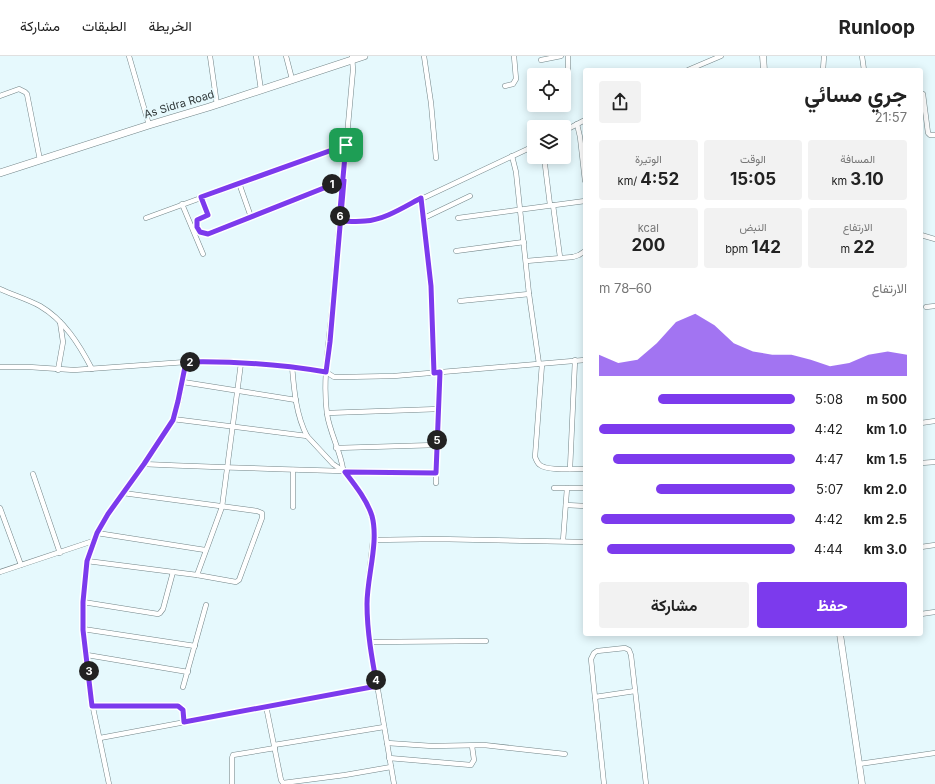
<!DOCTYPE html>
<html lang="ar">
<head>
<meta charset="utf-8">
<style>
  :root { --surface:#fff; --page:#f2f2f2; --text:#222; --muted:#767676; --line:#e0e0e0; --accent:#7c3aed }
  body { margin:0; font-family:Inter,Vazirmatn,sans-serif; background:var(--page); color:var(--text); direction:rtl; height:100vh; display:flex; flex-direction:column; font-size:15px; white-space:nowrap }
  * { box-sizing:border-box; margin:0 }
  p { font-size:13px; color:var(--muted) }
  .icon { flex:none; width:22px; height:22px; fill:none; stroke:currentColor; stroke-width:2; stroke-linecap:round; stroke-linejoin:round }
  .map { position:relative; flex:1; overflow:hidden; direction:ltr }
  .panel { position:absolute; left:583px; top:12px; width:340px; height:568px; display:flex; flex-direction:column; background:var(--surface); border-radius:4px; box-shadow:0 2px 10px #0003; direction:rtl }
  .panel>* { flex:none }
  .buttons { position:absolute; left:527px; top:12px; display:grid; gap:8px }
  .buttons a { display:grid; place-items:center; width:44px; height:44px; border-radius:4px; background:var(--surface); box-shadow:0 2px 10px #0003; font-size:20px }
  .pin { position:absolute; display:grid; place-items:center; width:34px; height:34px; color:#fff; margin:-17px; border-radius:8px; box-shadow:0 2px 6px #0006 }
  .km { position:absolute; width:20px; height:20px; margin:-10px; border-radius:50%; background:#222; color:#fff; font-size:11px; line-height:20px; text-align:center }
  .round { display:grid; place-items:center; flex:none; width:42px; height:42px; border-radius:4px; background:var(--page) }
  .headline { display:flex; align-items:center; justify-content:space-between; height:68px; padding:0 16px }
  h1 { font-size:22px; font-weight:700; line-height:30px }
  .stats { display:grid; grid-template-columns:repeat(3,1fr); gap:6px; height:68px; padding:4px 16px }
  .stats div { display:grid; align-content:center; border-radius:4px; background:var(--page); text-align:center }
  .stats b { font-size:17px; font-weight:700 }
  .stats small { font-size:11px; font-weight:400 }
  .stats p { font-size:11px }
  .chart { height:112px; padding:8px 16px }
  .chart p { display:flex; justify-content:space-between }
  .chart svg { width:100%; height:72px; margin-top:4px; fill:var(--accent); opacity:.7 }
  .primary-button { display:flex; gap:8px; margin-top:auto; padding:8px 16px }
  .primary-button a { flex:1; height:46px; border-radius:4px; background:var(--accent); color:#fff; font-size:16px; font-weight:700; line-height:46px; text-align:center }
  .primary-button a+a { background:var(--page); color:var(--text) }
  ul { padding:0 16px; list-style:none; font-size:13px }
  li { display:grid; grid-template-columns:64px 48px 1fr; align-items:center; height:30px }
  li i { height:10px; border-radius:5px; background:var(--accent) }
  header { display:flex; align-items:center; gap:24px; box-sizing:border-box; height:56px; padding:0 20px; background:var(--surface); border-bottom:1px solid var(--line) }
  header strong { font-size:19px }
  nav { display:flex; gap:22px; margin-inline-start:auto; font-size:14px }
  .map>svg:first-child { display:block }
</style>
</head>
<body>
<header>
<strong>Runloop</strong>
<nav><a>الخريطة</a><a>الطبقات</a><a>مشاركة</a></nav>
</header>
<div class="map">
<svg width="935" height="728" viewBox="0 0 935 728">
  <rect width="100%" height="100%" fill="#e6f9fd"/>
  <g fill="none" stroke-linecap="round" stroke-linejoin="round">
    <defs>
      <g id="minor">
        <polyline points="129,0 149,69"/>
        <polyline points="210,0 217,49"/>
        <polyline points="256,0 261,34"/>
        <polyline points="286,0 292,23"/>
        <polyline points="424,0 431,47 436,102"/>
        <polyline points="862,0 864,14"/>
        <polyline points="541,4 561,0"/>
        <polyline points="688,14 721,0"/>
        <polyline points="823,14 824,0"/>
        <polyline points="505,30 513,28 516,23 514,0"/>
        <polyline points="564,32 568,30 568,0"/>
        <polyline points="921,37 923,38 928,77 930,79 935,79"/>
        <polyline points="0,40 19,33 25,36 27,38 40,104"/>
        <polyline points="577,68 580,81 585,125"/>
        <polyline points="564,75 585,64"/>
        <polyline points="512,100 516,116 529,238 539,308"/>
        <polyline points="544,101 550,149"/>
        <polyline points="239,127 251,161"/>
        <polyline points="201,141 207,159 197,163 197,171 200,176 208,178 344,124"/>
        <polyline points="421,142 431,230 433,317"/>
        <polyline points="182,148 203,198"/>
        <polyline points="553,149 560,201"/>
        <polyline points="146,162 346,89"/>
        <polyline points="424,162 470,140"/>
        <polyline points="458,162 585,145"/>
        <polyline points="339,165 365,165 381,162 534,90"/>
        <polyline points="921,179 935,183"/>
        <polyline points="456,195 524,186"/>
        <polyline points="526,205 573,201 579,199 585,195"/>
        <path d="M0,233C13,239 27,243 40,250C64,264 79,288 92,313"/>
        <polyline points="460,245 529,238"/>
        <polyline points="926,251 935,250"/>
        <path d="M542,308L535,401C536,403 537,407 540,409C547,415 575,413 585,413"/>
        <path d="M292,310C294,334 296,359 307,380L333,408L345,416L367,448L371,459L374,471L373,484L367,538V564L371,593L394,728"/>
        <polyline points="0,311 29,311 74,314 186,306"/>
        <polyline points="58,314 63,286 60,266"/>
        <polyline points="183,326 296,344"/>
        <polyline points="327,357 439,353"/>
        <polyline points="173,363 307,380"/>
        <polyline points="921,367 935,365"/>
        <polyline points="336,392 436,389"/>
        <polyline points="921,407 935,406"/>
        <path d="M144,408C242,412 339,416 436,417"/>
        <path d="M343,413C340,394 330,377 327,358C322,322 330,280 333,243C339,167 346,90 353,14L352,0"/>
        <polyline points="570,413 575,304"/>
        <polyline points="293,414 293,451"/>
        <polyline points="33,418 60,497"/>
        <polyline points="436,427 440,316"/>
        <polyline points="554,432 585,432"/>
        <polyline points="566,449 585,450"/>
        <polyline points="0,452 21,509"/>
        <polyline points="97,477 205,494"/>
        <polyline points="373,484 437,483 585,486"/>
        <polyline points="563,485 567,432"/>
        <polyline points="921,491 935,489"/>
        <polyline points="87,505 197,519 236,526 239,524 262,462 262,457 257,455 123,437"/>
        <polyline points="0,516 93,485"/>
        <polyline points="197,519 222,451 241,307"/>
        <polyline points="83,546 158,558 160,557 163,553 173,516"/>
        <polyline points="921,558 935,556"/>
        <polyline points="83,573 195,590"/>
        <polyline points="370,586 486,585"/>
        <polyline points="87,599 188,616"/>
        <polyline points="183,631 206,549"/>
        <polyline points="595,641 635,635"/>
        <polyline points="92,650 178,650 183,654 184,666"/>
        <polyline points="266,650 281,724 283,727 345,719 391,711"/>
        <polyline points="100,682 377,630"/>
        <polyline points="387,687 432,690 484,689 565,698"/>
        <polyline points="274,689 384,671"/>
        <polyline points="389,702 471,709 474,704 472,690"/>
        <polyline points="859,708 935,697"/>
        <polyline points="109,728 92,647 83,573 83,546 87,505 97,477 108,458 144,408 173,363 179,345 186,306 221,305 269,308 326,316 334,321 343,321 394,320 585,304"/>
        <polyline points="232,728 232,702 233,699 275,692"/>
        <polyline points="604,728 591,603 594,597 597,595 625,592 629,594 631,599 646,728"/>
      </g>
      <g id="tertiary">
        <polyline points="763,0 764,14"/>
        <polyline points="840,578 862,728"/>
      </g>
      <polyline id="primary" points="0,117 149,69 209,51 364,0"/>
    </defs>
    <!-- minor casing -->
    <use href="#minor" stroke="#738588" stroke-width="5.5"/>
    <!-- tertiary casing -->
    <use href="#tertiary" stroke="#738588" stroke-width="7"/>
    <!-- primary casing -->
    <use href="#primary" stroke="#738588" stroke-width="8"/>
    <!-- minor -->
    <use href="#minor" stroke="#fff" stroke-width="4.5"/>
    <!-- tertiary -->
    <use href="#tertiary" stroke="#fff" stroke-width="6"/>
    <!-- primary -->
    <use href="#primary" stroke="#fff" stroke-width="7"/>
  </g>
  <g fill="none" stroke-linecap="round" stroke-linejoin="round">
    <defs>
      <path id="route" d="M346,89L201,141L208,159L197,164V171L200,176L208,178L344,124L330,286L326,316C279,308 233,305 186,306L178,345L173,364L144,408L108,458L97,477L87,505L83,546V574L92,650H178L183,654L184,666L377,630C372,603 367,576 367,548C367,521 379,486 372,460C367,444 355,429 345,416L436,417L440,316L434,317L431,230L421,142C404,151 384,164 365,165C356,166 347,165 339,165L346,89"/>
    </defs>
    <!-- route casing -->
    <use href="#route" stroke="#fff" stroke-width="8"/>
    <!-- route -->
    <use href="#route" stroke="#7c3aed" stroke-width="5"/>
  </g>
  <g text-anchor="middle" stroke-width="3.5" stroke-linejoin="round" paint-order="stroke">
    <!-- street labels -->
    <g font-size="11" fill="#323a3b" stroke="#e6f9fd">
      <text transform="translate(179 48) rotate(-17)" y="4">As Sidra Road</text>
    </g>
  </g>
</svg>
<div class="buttons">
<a><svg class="icon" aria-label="locate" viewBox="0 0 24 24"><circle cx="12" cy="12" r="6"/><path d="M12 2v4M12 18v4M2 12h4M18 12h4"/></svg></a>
<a><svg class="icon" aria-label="layers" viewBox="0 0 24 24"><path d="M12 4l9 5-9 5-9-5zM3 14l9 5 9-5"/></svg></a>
</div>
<div class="pin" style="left:346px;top:89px;background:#1e9e55"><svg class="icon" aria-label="arrive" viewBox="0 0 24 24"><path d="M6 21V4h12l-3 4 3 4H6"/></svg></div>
<b class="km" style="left:332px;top:128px">1</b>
<b class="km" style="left:190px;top:306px">2</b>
<b class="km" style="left:89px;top:615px">3</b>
<b class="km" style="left:376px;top:624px">4</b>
<b class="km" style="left:437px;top:384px">5</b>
<b class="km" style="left:340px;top:160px">6</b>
<section class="panel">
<div class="headline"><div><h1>جري مسائي</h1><p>21:57</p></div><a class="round"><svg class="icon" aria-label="share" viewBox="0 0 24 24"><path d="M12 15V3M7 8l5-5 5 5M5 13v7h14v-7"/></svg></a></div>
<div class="stats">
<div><p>المسافة</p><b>3.10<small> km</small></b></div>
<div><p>الوقت</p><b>15:05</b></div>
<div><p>الوتيرة</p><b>4:52<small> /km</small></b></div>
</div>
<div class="stats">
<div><p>الارتفاع</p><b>22<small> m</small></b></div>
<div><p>النبض</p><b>142<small> bpm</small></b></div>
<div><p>kcal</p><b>200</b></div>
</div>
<div class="chart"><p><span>الارتفاع</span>60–78 m</p>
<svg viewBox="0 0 160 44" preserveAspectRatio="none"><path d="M0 44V31L10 36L20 34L30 24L40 11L50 6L60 13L70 24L80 29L90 31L100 31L110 34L120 38L130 36L140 31L150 29L160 31V44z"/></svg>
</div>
<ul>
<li><b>500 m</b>5:08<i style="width:70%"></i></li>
<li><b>1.0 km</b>4:42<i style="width:100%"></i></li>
<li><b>1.5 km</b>4:47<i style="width:93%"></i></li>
<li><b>2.0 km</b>5:07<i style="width:71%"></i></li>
<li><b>2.5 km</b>4:42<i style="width:99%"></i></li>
<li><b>3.0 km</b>4:44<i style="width:96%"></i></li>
</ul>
<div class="primary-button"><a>حفظ</a><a>مشاركة</a></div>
</section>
</div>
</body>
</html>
